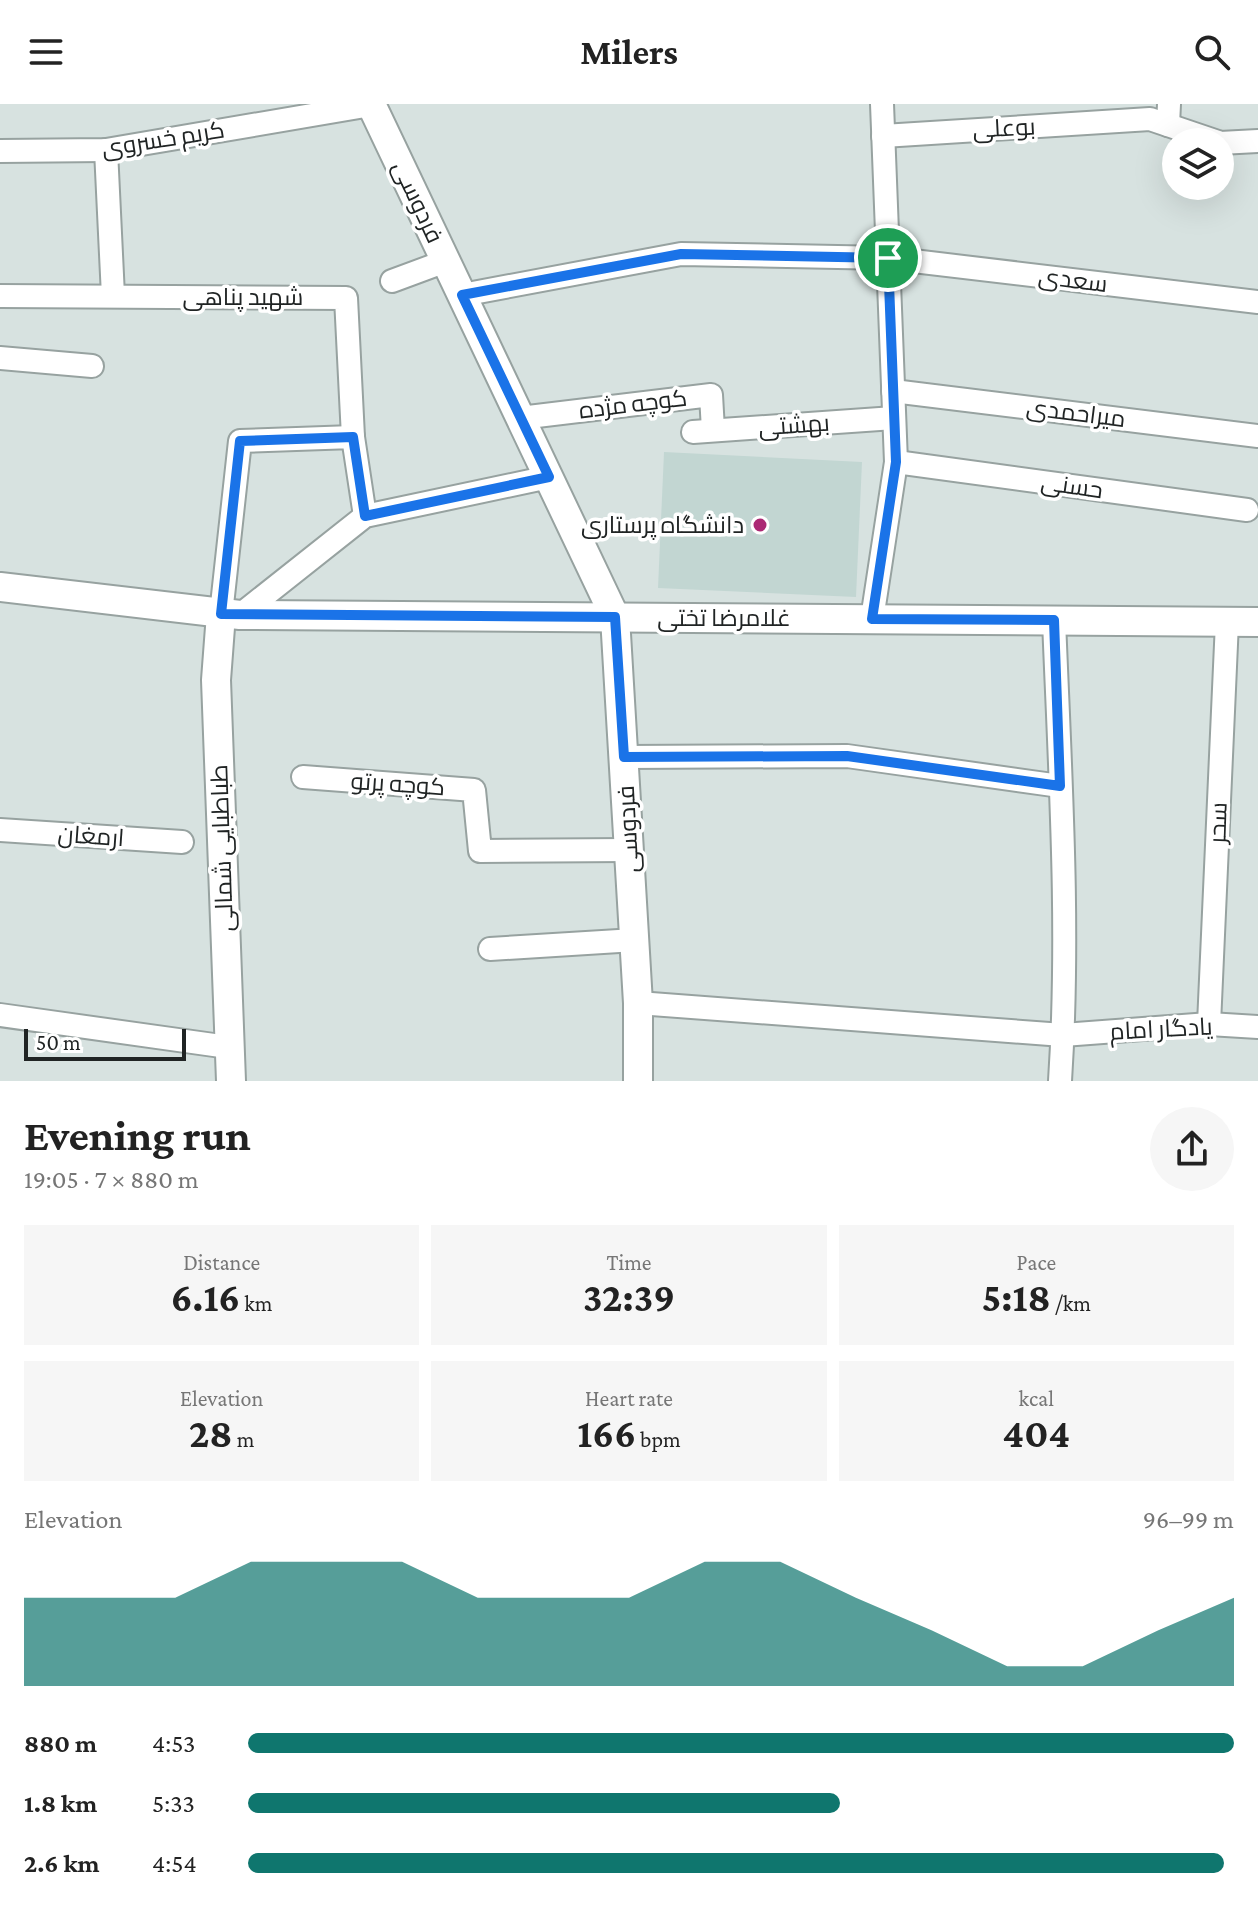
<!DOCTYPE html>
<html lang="en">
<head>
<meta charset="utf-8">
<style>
  :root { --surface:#fff; --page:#f6f6f6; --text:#222; --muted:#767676; --accent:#0f766e }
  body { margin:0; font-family:"Crimson Pro",Cairo,serif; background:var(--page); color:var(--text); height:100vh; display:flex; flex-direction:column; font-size:30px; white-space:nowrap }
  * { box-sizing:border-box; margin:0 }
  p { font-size:26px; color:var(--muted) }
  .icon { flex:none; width:44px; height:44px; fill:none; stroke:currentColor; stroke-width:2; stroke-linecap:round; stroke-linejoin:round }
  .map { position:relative; height:977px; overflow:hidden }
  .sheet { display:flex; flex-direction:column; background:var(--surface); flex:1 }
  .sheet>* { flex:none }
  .fabs { position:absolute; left:1162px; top:24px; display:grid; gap:16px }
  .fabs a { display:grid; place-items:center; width:72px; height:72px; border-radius:50%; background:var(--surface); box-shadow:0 8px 32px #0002; font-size:40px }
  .scale { position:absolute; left:24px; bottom:20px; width:162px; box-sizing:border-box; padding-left:8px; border:4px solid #202424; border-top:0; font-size:22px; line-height:28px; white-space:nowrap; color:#202424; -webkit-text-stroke:6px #fff; paint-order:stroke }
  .pin { position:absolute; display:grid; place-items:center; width:68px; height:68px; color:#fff; margin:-34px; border:4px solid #fff; border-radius:50%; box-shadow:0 2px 8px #0007 }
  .round { display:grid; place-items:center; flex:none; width:84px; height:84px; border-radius:42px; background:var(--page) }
  .overview { display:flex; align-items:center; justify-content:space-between; height:136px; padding:0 24px }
  h1 { font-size:44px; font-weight:700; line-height:60px }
  .metrics { display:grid; grid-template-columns:repeat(3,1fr); gap:12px; height:136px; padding:8px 24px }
  .metrics div { display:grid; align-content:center; border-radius:0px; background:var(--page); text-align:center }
  .metrics b { font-size:40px; font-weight:700 }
  .metrics small { font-size:22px; font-weight:400 }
  .metrics p { font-size:22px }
  .chart { height:224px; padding:16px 24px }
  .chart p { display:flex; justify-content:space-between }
  .chart svg { width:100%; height:144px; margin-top:8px; fill:var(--accent); opacity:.7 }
  ul { padding:0 24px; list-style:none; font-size:26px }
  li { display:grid; grid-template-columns:128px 96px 1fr; align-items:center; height:60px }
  li i { height:20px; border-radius:10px; background:var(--accent) }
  header { display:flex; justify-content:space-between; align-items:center; height:104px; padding:0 24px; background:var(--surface); font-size:36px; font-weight:700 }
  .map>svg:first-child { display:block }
</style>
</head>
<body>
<header><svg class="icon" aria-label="menu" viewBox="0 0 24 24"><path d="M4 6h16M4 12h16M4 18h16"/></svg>Milers<svg class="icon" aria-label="search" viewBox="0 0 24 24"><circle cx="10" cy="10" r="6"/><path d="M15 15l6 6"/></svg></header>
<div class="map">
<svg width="1258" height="977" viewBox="0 0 1258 977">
  <rect width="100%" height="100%" fill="#d7e2e0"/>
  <!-- built -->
  <polygon fill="#c2d6d2" points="664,348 862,358 856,493 658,484"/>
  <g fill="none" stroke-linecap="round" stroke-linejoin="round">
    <defs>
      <g id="minor">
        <polyline points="1168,21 1169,0"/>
        <polyline points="883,32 1150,15 1218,38"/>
        <polyline points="1220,39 1258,37"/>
        <polyline points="106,46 113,192"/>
        <polyline points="0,47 106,46 371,1"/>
        <polyline points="392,177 446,157"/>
        <polyline points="462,191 681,150 888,154 1258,198"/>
        <polyline points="0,192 346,194 353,333"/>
        <polyline points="0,254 92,262"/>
        <polyline points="893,287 1258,332"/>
        <polyline points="520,314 711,291 713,326"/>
        <polyline points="693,328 894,314"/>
        <polyline points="896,358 1247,406"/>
        <polyline points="221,510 240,337 353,333 365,412"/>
        <polyline points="240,511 365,412 549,373"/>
        <polyline points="872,515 896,358 882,0"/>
        <path d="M1054,516C1060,669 1070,824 1060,977"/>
        <polyline points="624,653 847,652 1060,682"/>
        <polyline points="303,673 474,686 480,747 629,746"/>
        <polyline points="0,726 182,738"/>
        <polyline points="490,845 635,836"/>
        <polyline points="638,899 1063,931 1209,920 1258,923"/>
        <polyline points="0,911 228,943"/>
        <polyline points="1209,920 1227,518"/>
      </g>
      <g id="tertiary">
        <polyline points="371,0 615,513 638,899 638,977"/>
        <polyline points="0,483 240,511 1258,518"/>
        <polyline points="221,510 216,576 231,977"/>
      </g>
    </defs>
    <!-- minor casing -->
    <use href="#minor" stroke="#97a2a0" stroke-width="26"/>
    <!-- tertiary casing -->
    <use href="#tertiary" stroke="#97a2a0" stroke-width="32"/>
    <!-- minor -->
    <use href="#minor" stroke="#fff" stroke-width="22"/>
    <!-- tertiary -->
    <use href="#tertiary" stroke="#fff" stroke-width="28"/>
  </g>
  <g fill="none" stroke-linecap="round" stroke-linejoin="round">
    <defs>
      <polygon id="route" points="681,150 888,154 896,358 872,515 1054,516 1060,682 847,652 624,653 615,513 221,510 240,337 353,333 365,412 549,373 462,191"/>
    </defs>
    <!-- route casing -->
    <use href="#route" stroke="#fff" stroke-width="16"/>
    <!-- route -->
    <use href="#route" stroke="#1a73e8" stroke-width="10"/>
  </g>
  <!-- markers -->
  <circle fill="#ab2974" stroke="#fff" stroke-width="3" cx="760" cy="421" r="8"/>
  <g text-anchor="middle" stroke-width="7" stroke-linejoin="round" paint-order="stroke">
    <!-- street labels -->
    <g font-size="24" fill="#202424" stroke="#fff">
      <text transform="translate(1004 24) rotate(-3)" y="8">بوعلی</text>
      <text transform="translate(163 35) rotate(-9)" y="8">کریم خسروی</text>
      <text transform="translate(418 98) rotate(65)" y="8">فردوسی</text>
      <text transform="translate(1073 176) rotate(7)" y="8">سعدی</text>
      <text x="243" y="201">شهید پناهی</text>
      <text transform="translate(633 300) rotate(-7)" y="8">کوچه مژده</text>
      <text transform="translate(1076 309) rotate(7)" y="8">میراحمدی</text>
      <text transform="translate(794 321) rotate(-4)" y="8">بهشتی</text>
      <text transform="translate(1072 382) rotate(8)" y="8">حسنی</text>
      <text x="724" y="522">غلامرضا تختی</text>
      <text transform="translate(398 680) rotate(4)" y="8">کوچه پرتو</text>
      <text transform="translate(1218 719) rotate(-88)" y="8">سحر</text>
      <text transform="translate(628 725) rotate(-93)" y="8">فردوسی</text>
      <text transform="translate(91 732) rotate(4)" y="8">ارمغان</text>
      <text transform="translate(222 744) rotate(-92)" y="8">طباطبایی شمالی</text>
      <text transform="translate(1161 925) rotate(-3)" y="8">یادگار امام</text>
    </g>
    <!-- poi labels -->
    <g font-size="24" fill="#202424" stroke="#fff" text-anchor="end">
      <text x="744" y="429">دانشگاه پرستاری</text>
    </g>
  </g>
</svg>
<div class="fabs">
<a><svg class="icon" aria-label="layers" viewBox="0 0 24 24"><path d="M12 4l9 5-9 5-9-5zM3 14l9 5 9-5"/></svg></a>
</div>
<div class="scale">50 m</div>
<div class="pin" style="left:888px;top:154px;background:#1e9e55"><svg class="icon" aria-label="arrive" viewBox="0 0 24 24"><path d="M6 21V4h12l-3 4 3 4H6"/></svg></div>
</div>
<section class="sheet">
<div class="overview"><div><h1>Evening run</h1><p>19:05 · 7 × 880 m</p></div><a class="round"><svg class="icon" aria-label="share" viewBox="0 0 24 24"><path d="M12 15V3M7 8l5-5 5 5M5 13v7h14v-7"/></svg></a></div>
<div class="metrics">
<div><p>Distance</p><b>6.16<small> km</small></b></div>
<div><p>Time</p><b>32:39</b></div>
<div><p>Pace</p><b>5:18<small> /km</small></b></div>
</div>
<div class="metrics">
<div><p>Elevation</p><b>28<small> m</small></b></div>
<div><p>Heart rate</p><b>166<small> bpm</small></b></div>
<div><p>kcal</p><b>404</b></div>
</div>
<div class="chart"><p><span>Elevation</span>96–99 m</p>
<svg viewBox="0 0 160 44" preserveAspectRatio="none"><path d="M0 44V17L10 17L20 17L30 6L40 6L50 6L60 17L70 17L80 17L90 6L100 6L110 17L120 27L130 38L140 38L150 27L160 17V44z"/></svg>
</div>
<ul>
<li><b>880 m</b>4:53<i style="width:100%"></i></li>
<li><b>1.8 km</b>5:33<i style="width:60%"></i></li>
<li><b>2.6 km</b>4:54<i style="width:99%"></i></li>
</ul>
</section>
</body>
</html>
